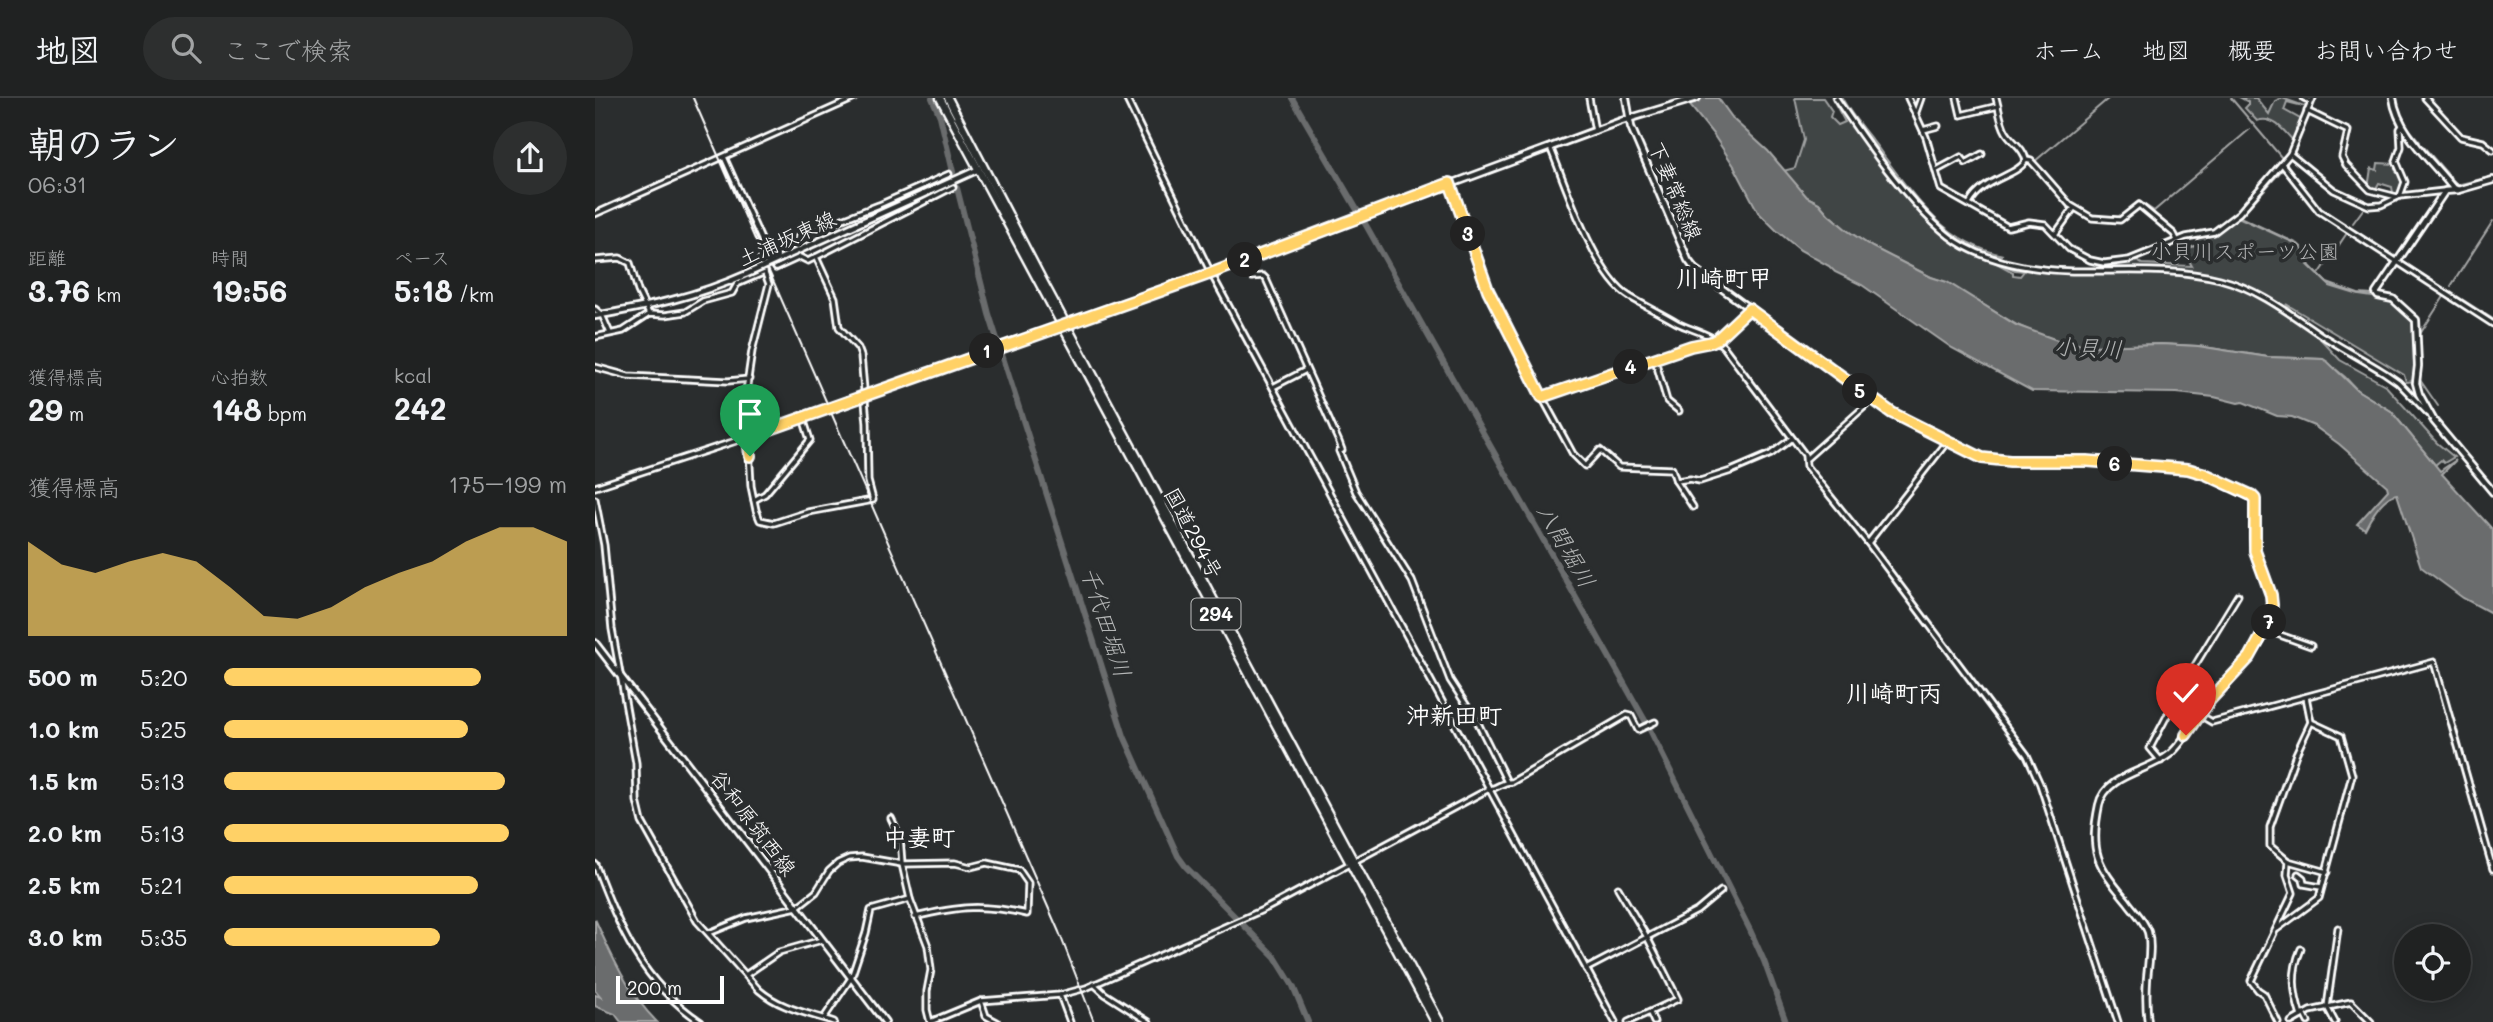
<!DOCTYPE html>
<html lang="ja">
<head>
<meta charset="utf-8">
<style>
  :root { --surface:#202222; --page:#2d2f2f; --text:#f1f3f6; --muted:#a2a4a5; --line:#3d3f40; --accent:#ffd166 }
  body { margin:0; font-family:Mali,"Klee One",sans-serif; background:var(--page); color:var(--text); height:100vh; display:flex; flex-direction:column; font-size:26px; white-space:nowrap }
  * { box-sizing:border-box; margin:0 }
  p { font-size:23px; color:var(--muted) }
  .icon { flex:none; width:38px; height:38px; fill:none; stroke:currentColor; stroke-width:2; stroke-linecap:round; stroke-linejoin:round }
  .map { position:relative; flex:1; overflow:hidden }
  .sheet { display:flex; flex-direction:column; background:var(--surface); width:595px }
  .sheet>* { flex:none }
  .tools { position:absolute; left:1799px; top:826px; display:grid; gap:14px }
  .tools a { display:grid; place-items:center; width:77px; height:77px; border-radius:50%; background:var(--surface); box-shadow:0 4px 18px #0003,0 0 0 2px var(--line); font-size:35px }
  .scale { position:absolute; left:21px; bottom:18px; width:108px; box-sizing:border-box; padding-left:7px; border:4px solid #fff; border-top:0; font-size:19px; line-height:24px; white-space:nowrap; color:#fff; -webkit-text-stroke:5px #2a2d2e; paint-order:stroke }
  .pin { position:absolute; display:grid; place-items:center; width:60px; height:60px; color:#fff; margin:-72px -30px; border-radius:50% 50% 50% 0; rotate:-45deg; box-shadow:0 0 7px #0007 }
  .pin .icon { rotate:45deg }
  .km { position:absolute; width:35px; height:35px; margin:-18px; border-radius:50%; background:#222; color:#fff; font-size:19px; line-height:35px; text-align:center }
  .round { display:grid; place-items:center; flex:none; width:74px; height:74px; border-radius:37px; background:var(--page) }
  .overview { display:flex; align-items:center; justify-content:space-between; height:119px; padding:0 28px }
  h1 { font-size:38px; font-weight:700; line-height:52px }
  .figures { display:grid; grid-template-columns:repeat(3,1fr); gap:10px; height:119px; padding:7px 28px }
  .figures div { display:grid; align-content:center }
  .figures b { font-size:30px; font-weight:700 }
  .figures small { font-size:19px; font-weight:400 }
  .figures p { font-size:19px }
  .chart { height:196px; padding:14px 28px }
  .chart p { display:flex; justify-content:space-between }
  .chart svg { width:100%; height:126px; margin-top:7px; fill:var(--accent); opacity:.7 }
  ul { padding:0 28px; list-style:none; font-size:23px }
  li { display:grid; grid-template-columns:112px 84px 1fr; align-items:center; height:52px }
  li i { height:18px; border-radius:9px; background:var(--accent) }
  header { display:flex; align-items:center; gap:42px; box-sizing:border-box; height:98px; padding:0 35px; background:var(--surface); border-bottom:2px solid var(--line) }
  header strong { font-size:33px }
  nav { display:flex; gap:38px; margin-inline-start:auto; font-size:24px }
  .search { width:490px; height:63px; background:var(--page); display:flex; align-items:center; gap:18px; box-sizing:border-box; padding:0 24px; border-radius:38px; color:var(--muted); font-size:26px }
  main { display:flex; flex:1; min-height:0 }
  .map>svg:first-child { display:block }
</style>
</head>
<body>
<header>
<strong>地図</strong>
<div class="search"><svg class="icon" aria-label="search" viewBox="0 0 24 24"><circle cx="10" cy="10" r="6"/><path d="M15 15l6 6"/></svg>ここで検索</div>
<nav><a>ホーム</a><a>地図</a><a>概要</a><a>お問い合わせ</a></nav>
</header>
<main>
<section class="sheet">
<div class="overview"><div><h1>朝のラン</h1><p>06:31</p></div><a class="round"><svg class="icon" aria-label="share" viewBox="0 0 24 24"><path d="M12 15V3M7 8l5-5 5 5M5 13v7h14v-7"/></svg></a></div>
<div class="figures">
<div><p>距離</p><b>3.76<small> km</small></b></div>
<div><p>時間</p><b>19:56</b></div>
<div><p>ペース</p><b>5:18<small> /km</small></b></div>
</div>
<div class="figures">
<div><p>獲得標高</p><b>29<small> m</small></b></div>
<div><p>心拍数</p><b>148<small> bpm</small></b></div>
<div><p>kcal</p><b>242</b></div>
</div>
<div class="chart"><p><span>獲得標高</span>175–199 m</p>
<svg viewBox="0 0 160 44" preserveAspectRatio="none"><path d="M0 44V11L10 19L20 22L30 18L40 15L50 18L60 27L70 37L80 38L90 34L100 27L110 22L120 18L130 11L140 6L150 6L160 11V44z"/></svg>
</div>
<ul>
<li><b>500 m</b>5:20<i style="width:75%"></i></li>
<li><b>1.0 km</b>5:25<i style="width:71%"></i></li>
<li><b>1.5 km</b>5:13<i style="width:82%"></i></li>
<li><b>2.0 km</b>5:13<i style="width:83%"></i></li>
<li><b>2.5 km</b>5:21<i style="width:74%"></i></li>
<li><b>3.0 km</b>5:35<i style="width:63%"></i></li>
</ul>
</section>
<div class="map">
<svg width="1898" height="924" viewBox="0 0 1898 924">
  <rect width="100%" height="100%" fill="#2a2d2e"/>
  <filter id="ink" filterUnits="userSpaceOnUse"><feTurbulence type="fractalNoise" baseFrequency=".0143" numOctaves="2"/><feDisplacementMap in="SourceGraphic" scale="14" xChannelSelector="R" yChannelSelector="G"/><feConvolveMatrix kernelMatrix="1 2 1 2 8 2 1 2 1" color-interpolation-filters="sRGB"/></filter>
  <g filter="url(#ink)">
    <!-- green -->
    <g fill="#414445" stroke="#a0a2a2" stroke-width="2">
      <polygon points="1200,0 1228,0 1237,13 1235,19 1243,27 1250,24 1237,0 1240,0 1301,83 1352,138 1418,174 1418,177 1425,178 1429,173 1420,172 1398,162 1477,175 1583,176 1618,181 1645,190 1671,201 1719,234 1745,262 1790,287 1842,345 1859,359 1849,365 1846,362 1840,367 1796,313 1762,292 1750,279 1728,261 1673,259 1603,248 1566,246 1497,248 1462,242 1440,235 1422,227 1352,185 1336,179 1277,149 1253,133 1233,116 1224,105 1212,99 1188,73 1200,70 1209,42"/>
      <path d="M1245,0H1247C1257,19 1273,36 1286,54C1319,99 1350,145 1408,157H1394L1386,154L1350,134L1312,94Z"/>
      <path d="M1646,0H1661L1674,16L1680,3L1687,0L1712,9L1692,4L1689,12L1707,22L1699,44C1689,32 1677,17 1662,23L1650,10L1653,7V4Z"/>
      <polygon points="1783,65 1800,66 1807,83 1803,96 1798,95 1797,89 1784,85 1780,92 1773,90 1776,70 1782,72"/>
      <polygon points="1643,119 1702,146 1706,149 1713,167 1735,188 1764,197 1798,202 1820,223 1821,283 1811,284 1809,277 1691,206 1698,215 1654,189 1626,179 1583,172 1529,171 1504,166 1542,163 1547,166 1597,168 1588,152 1603,147 1602,139 1620,135"/>
    </g>
    <!-- water -->
    <g fill="#6a6c6d" stroke="#a6a7a7" stroke-width="2">
      <path d="M1089,0H1123L1139,22L1173,53L1212,99L1224,105L1233,116L1253,133L1277,149L1336,179L1352,184L1421,227L1462,242L1497,248L1566,246L1603,248L1673,259L1728,261L1733,264L1762,292L1796,313L1845,373L1861,362L1847,376L1898,432V516L1868,500L1826,469L1802,396C1788,398 1776,419 1770,431L1762,426L1793,392L1792,388L1744,346L1719,328L1697,319L1682,318L1648,304L1643,305L1619,299L1582,295L1437,293L1357,250L1267,187L1240,174L1234,168L1205,152L1181,132L1163,114L1139,68L1118,36Z"/>
      <path d="M0,821C17,859 33,895 62,924H26L20,916L0,908V897L6,899L0,892Z"/>
    </g>
    <g fill="none" stroke-linecap="round" stroke-linejoin="round">
      <!-- stream -->
      <g stroke="#a6a7a7" stroke-width="2">
        <polyline points="1364,0 1367,14"/>
        <polyline points="1636,0 1692,66 1724,109 1802,160"/>
        <polyline points="1810,26 1825,44"/>
        <polyline points="1413,34 1439,64 1514,0"/>
        <polyline points="1828,48 1862,87 1898,78"/>
        <polyline points="1688,71 1645,119 1703,146 1706,149 1715,168 1732,185 1763,196 1778,197"/>
        <polyline points="1533,114 1544,103 1559,113 1655,31"/>
        <polyline points="1493,116 1525,120"/>
        <polyline points="1758,125 1769,110"/>
        <polyline points="1466,133 1479,114"/>
        <polyline points="1807,163 1898,221"/>
        <polyline points="1725,175 1752,135"/>
        <polyline points="1856,188 1898,123"/>
        <polyline points="1843,308 1825,282 1825,236 1850,197"/>
      </g>
      <!-- river -->
      <g stroke="#6a6c6d" stroke-width="6">
        <polyline points="337,0 345,18 358,74"/>
        <polyline points="697,0 772,129 1052,626 1155,832 1169,863 1191,924"/>
        <polyline points="362,90 394,216 529,638 583,758 591,769 680,859 698,888 713,924"/>
      </g>
      <defs>
        <g id="minor">
          <polyline points="531,0 616,175 1020,924"/>
          <polyline points="994,0 1000,33"/>
          <path d="M1241,0C1269,42 1325,124 1369,148C1400,165 1441,172 1477,173C1526,174 1576,169 1625,181C1663,191 1694,215 1726,237C1747,250 1769,262 1790,275L1803,284L1833,315"/>
          <polyline points="1313,0 1331,39 1346,91 1413,129 1434,124 1450,126 1474,151 1495,162 1509,165 1534,162 1591,139 1619,134 1644,115 1695,56 1718,0"/>
          <polyline points="1362,0 1366,17 1403,8"/>
          <path d="M1401,0C1404,11 1405,24 1411,34C1417,44 1428,49 1431,62L1436,63L1447,75L1475,107L1497,120L1525,122L1544,107L1579,136L1582,142"/>
          <polyline points="1709,0 1716,3"/>
          <polyline points="1830,0 1866,39 1888,44 1898,52"/>
          <polyline points="1712,13 1753,33 1747,59 1751,67 1775,92 1802,99"/>
          <polyline points="1321,14 1326,0"/>
          <polyline points="1328,32 1343,28"/>
          <path d="M955,49C971,87 1000,179 1035,199C1050,208 1067,216 1082,225C1099,233 1117,236 1129,249L1210,357L1211,368L1273,445L1432,657L1445,686L1523,924"/>
          <polyline points="1695,56 1739,92 1774,108 1786,107 1805,98 1849,93"/>
          <polyline points="129,59 174,159 181,170 205,159 213,163 358,89"/>
          <polyline points="1687,66 1724,113 1898,226"/>
          <polyline points="1342,72 1366,59 1371,65 1387,56"/>
          <polyline points="856,87 893,192 947,299 978,356 990,368 1005,352 1024,369 1077,371 1081,383 1095,381 1105,383 1136,373 1176,356 1196,341"/>
          <polyline points="1805,98 1810,84 1801,63 1806,49 1805,31 1807,28"/>
          <path d="M1374,106C1389,79 1422,79 1431,62"/>
          <polyline points="0,116 260,0"/>
          <polyline points="1461,135 1479,110"/>
          <polyline points="199,147 204,138 284,107 354,76"/>
          <polyline points="0,162 25,160 35,165 43,193 54,216"/>
          <polyline points="165,162 174,186 157,253 151,294 156,388 161,412 165,422 179,425 213,414 278,402 273,383 272,325 266,258 263,250 244,229 240,200 221,159"/>
          <polyline points="647,164 657,179 668,178 671,181 744,344 747,352 744,353 761,394 817,483 855,582 883,625 912,684"/>
          <polyline points="0,211 7,217 15,235"/>
          <polyline points="0,239 28,233 54,216 70,217 90,214 108,203 137,195 142,186 170,174"/>
          <polyline points="1060,262 1072,303 1084,313"/>
          <polyline points="0,269 33,278 133,283 154,281"/>
          <polyline points="678,289 711,272"/>
          <polyline points="947,299 1096,248 1116,245 1122,241 1155,211"/>
          <polyline points="1212,360 1277,302"/>
          <polyline points="1081,383 1098,409"/>
          <polyline points="0,389 153,339 407,248"/>
          <path d="M0,401L9,447L17,531L41,665L42,703L47,724L102,823L164,892C186,911 213,915 239,924"/>
          <polyline points="159,402 170,396 215,342 208,320"/>
          <polyline points="1273,445 1352,344"/>
          <polyline points="1671,532 1716,548"/>
          <polyline points="1605,617 1617,624 1839,564 1898,771"/>
          <polyline points="1566,663 1555,650 1591,582 1643,497"/>
          <path d="M296,720L305,739L307,766L315,801L333,848L336,872L332,893V912L335,924L386,903L465,897L491,890L672,810L894,691C902,691 908,683 917,684L1032,617L1036,618L1043,632L1060,624"/>
          <polyline points="1693,763 1732,774"/>
          <path d="M0,766C25,831 46,884 106,924"/>
          <polyline points="1703,776 1708,780 1709,786 1726,789"/>
          <polyline points="1023,790 1052,839 1083,901 1033,924"/>
          <polyline points="1682,831 1724,800 1757,677 1746,638 1716,624 1711,599"/>
          <path d="M114,835L151,820L202,809L221,794L234,773L243,765L254,760L267,759L307,766L360,765L376,769L392,765L424,772L433,785L432,816C388,806 364,808 320,819"/>
          <polyline points="991,871 1102,813 1126,793"/>
          <polyline points="152,876 184,854 227,842"/>
          <polyline points="499,886 510,896 554,924"/>
          <polyline points="465,897 475,924"/>
          <polyline points="386,903 391,918 402,924"/>
          <polyline points="1055,915 1059,924"/>
          <polyline points="1709,916 1713,924"/>
          <path d="M1706,918C1698,894 1696,874 1706,851"/>
          <polyline points="229,920 256,880 271,835 276,812 315,801"/>
          <polyline points="1683,924 1669,896 1663,892 1656,883 1698,795 1692,777 1693,763 1675,748 1675,729 1701,656 1716,624"/>
          <polyline points="1696,924 1715,913 1756,904 1776,924"/>
          <polyline points="1740,924 1732,909 1743,830"/>
        </g>
        <g id="tertiary">
          <polyline points="1863,92 1898,82"/>
          <polyline points="407,248 616,175 1026,23 1102,0"/>
        </g>
        <g id="secondary">
          <path d="M1031,0L1036,29L1093,162L1099,170L1297,315L1387,360L1402,362L1492,363L1593,371L1610,376L1660,401C1660,418 1656,437 1660,454C1665,474 1680,493 1676,515C1671,551 1638,575 1616,601C1601,619 1592,641 1575,656C1553,674 1511,676 1504,707C1494,754 1502,767 1532,803C1539,813 1549,822 1553,834C1557,849 1553,866 1552,881C1551,896 1551,910 1553,924"/>
          <path d="M1798,0C1803,35 1836,62 1857,89L1863,92"/>
          <polyline points="1863,92 1850,93 1781,195 1783,198 1798,201 1821,222 1823,268 1821,285 1824,296 1839,323 1898,394"/>
          <polyline points="187,160 384,71"/>
          <path d="M0,218C56,208 100,199 152,176"/>
          <polyline points="0,545 290,924"/>
        </g>
        <g id="trunk">
          <polyline points="345,0 840,924"/>
          <polyline points="353,0 448,183 845,924"/>
        </g>
      </defs>
      <!-- minor casing -->
      <use href="#minor" stroke="#fff" stroke-width="9"/>
      <!-- tertiary casing -->
      <use href="#tertiary" stroke="#fff" stroke-width="10"/>
      <!-- secondary casing -->
      <use href="#secondary" stroke="#fff" stroke-width="10"/>
      <!-- trunk casing -->
      <use href="#trunk" stroke="#fff" stroke-width="11"/>
      <!-- minor -->
      <use href="#minor" stroke="#2a2d2e" stroke-width="3.5"/>
      <!-- tertiary -->
      <use href="#tertiary" stroke="#2a2d2e" stroke-width="4.5"/>
      <!-- secondary -->
      <use href="#secondary" stroke="#2a2d2e" stroke-width="4.5"/>
      <!-- trunk -->
      <use href="#trunk" stroke="#2a2d2e" stroke-width="6"/>
      <!-- rail -->
      <polyline stroke="#fff" stroke-width="2" points="98,0 464,834 499,924"/>
      <defs>
        <polyline id="secondary-bridge" points="152,176 187,160"/>
      </defs>
      <!-- secondary-bridge casing -->
      <use href="#secondary-bridge" stroke="#fff" stroke-width="10" stroke-linecap="butt"/>
      <!-- secondary-bridge -->
      <use href="#secondary-bridge" stroke="#2a2d2e" stroke-width="4.5"/>
    </g>
  </g>
  <g fill="none" stroke-linecap="round" stroke-linejoin="round" filter="url(#ink)">
    <defs>
      <polyline id="route" points="155,358 153,339 617,175 855,85 893,192 947,299 1096,248 1116,244 1122,241 1154,211 1297,315 1387,360 1415,363 1492,363 1593,371 1610,376 1656,397 1660,401 1660,453 1676,497 1677,507 1674,524 1655,559 1615,602 1591,637"/>
    </defs>
    <!-- route casing -->
    <use href="#route" stroke="#fff" stroke-width="14"/>
    <!-- route -->
    <use href="#route" stroke="#ffd166" stroke-width="9"/>
  </g>
  <g text-anchor="middle" stroke-width="7" stroke-linejoin="round" paint-order="stroke">
    <!-- shield labels -->
    <rect fill="#2a2d2e" stroke="#bfc0c0" stroke-width="2" x="596.5" y="500.5" width="49" height="31" rx="5"/>
    <g font-size="19" font-weight="bold" fill="#fff">
      <text x="621" y="523">294</text>
    </g>
    <!-- street labels -->
    <g font-size="21" fill="#fff" stroke="#2a2d2e">
      <text transform="translate(1080 93) rotate(67)" y="7">下妻常総線</text>
      <text transform="translate(192 141) rotate(-24)" y="7">土浦坂東線</text>
      <text transform="translate(598 435) rotate(62)" y="7">国道294号</text>
      <text transform="translate(158 725) rotate(53)" y="7">谷和原筑西線</text>
    </g>
    <!-- park labels -->
    <g font-size="21" fill="#b3b4b5" stroke="#2a2d2e">
      <text x="1650" y="161">小貝川スポーツ公園</text>
    </g>
    <!-- water labels -->
    <g font-size="23" font-style="italic" fill="#b4b6b6" stroke="#2a2d2e">
      <text transform="translate(1493 250) rotate(3)" y="8">小貝川</text>
      <text transform="translate(971 448) rotate(60)" y="8">八間堀川</text>
      <text transform="translate(511 524) rotate(72)" y="8">千代田堀川</text>
    </g>
    <!-- quarter labels -->
    <g font-size="24" font-weight="bold" fill="#fff" stroke="#2a2d2e">
      <text x="1129" y="189">川崎町甲</text>
      <text x="1299" y="604">川崎町丙</text>
      <text x="859" y="626">沖新田町</text>
      <text x="324" y="748">中妻町</text>
    </g>
  </g>
</svg>
<div class="tools">
<a><svg class="icon" aria-label="locate" viewBox="0 0 24 24"><circle cx="12" cy="12" r="6"/><path d="M12 2v4M12 18v4M2 12h4M18 12h4"/></svg></a>
</div>
<div class="scale">200 m</div>
<div class="pin" style="left:155px;top:358px;background:#1e9e55"><svg class="icon" aria-label="arrive" viewBox="0 0 24 24"><path d="M6 21V4h12l-3 4 3 4H6"/></svg></div>
<div class="pin" style="left:1591px;top:637px;background:#d93025"><svg class="icon" aria-label="check" viewBox="0 0 24 24"><path d="M5 12l5 5 9-10"/></svg></div>
<b class="km" style="left:392px;top:253px">1</b>
<b class="km" style="left:650px;top:162px">2</b>
<b class="km" style="left:873px;top:136px">3</b>
<b class="km" style="left:1036px;top:269px">4</b>
<b class="km" style="left:1265px;top:293px">5</b>
<b class="km" style="left:1520px;top:366px">6</b>
<b class="km" style="left:1674px;top:524px">7</b>
</div>
</main>
</body>
</html>
